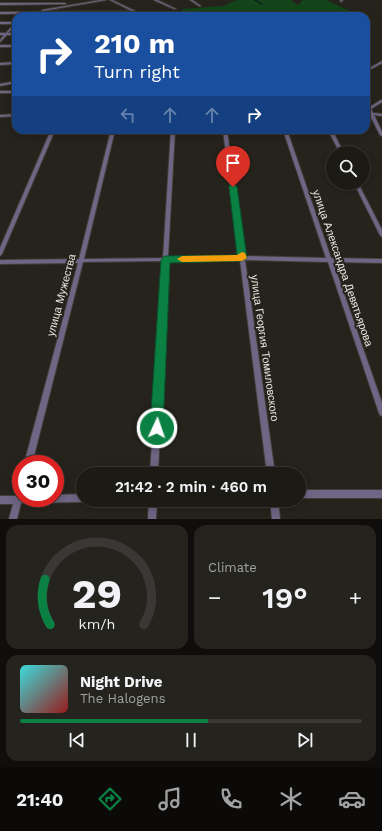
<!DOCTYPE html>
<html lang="en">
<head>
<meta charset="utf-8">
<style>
	body { margin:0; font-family:"Work Sans",sans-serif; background:#25231e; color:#f1f3f6; height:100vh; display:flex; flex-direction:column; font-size:15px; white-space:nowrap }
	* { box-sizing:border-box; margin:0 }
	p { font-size:13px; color:#a0a1a0 }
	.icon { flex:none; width:22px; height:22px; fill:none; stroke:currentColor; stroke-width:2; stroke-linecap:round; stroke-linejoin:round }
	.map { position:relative; height:519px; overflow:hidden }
	.details { display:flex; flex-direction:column; gap:6px; padding:6px; background:#0f0e0c; flex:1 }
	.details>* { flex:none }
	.guide { position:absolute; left:12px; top:12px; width:358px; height:122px; border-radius:12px; box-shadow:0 2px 10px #0003,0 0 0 1px #3a3834; background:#1a4fa0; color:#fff; overflow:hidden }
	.tools { position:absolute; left:326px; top:146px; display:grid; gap:8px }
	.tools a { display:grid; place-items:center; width:44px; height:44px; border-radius:50%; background:#1c1a15; box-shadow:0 2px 10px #0003,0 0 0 1px #3a3834; font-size:20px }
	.speed { position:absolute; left:12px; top:455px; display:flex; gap:8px; font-size:20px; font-weight:700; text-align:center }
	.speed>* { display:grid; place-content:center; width:52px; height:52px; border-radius:50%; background:#1c1a15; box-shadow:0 2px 10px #0003,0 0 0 1px #3a3834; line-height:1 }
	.speed .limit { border:6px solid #d22; background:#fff; color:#111 }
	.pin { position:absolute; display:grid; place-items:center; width:34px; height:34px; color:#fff; margin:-41px -17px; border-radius:50% 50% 50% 0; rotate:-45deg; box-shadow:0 0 4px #0007 }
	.pin .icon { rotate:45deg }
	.me { position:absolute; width:44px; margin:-22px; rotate:3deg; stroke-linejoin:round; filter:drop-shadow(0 0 3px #0008) }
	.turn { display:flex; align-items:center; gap:14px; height:84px; padding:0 16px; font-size:18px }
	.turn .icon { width:52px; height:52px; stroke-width:2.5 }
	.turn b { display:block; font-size:28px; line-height:34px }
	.lanes { display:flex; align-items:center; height:38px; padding:0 16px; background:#0003; justify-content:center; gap:20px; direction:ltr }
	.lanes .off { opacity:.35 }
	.big { font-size:30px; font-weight:600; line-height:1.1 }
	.details .tile { flex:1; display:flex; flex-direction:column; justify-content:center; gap:6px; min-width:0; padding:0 14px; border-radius:12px; background:#25231e }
	.details .dial { align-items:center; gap:0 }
	.dial svg { height:104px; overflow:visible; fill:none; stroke:#3a3834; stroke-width:7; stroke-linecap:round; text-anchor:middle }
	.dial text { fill:#f1f3f6; stroke:none }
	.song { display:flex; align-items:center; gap:12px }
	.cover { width:48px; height:48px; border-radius:6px; background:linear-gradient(135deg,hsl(180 70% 55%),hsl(0 70% 35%)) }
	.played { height:4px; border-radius:2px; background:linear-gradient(90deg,#0b8043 55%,#3a3834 55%) }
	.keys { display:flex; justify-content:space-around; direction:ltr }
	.heat { display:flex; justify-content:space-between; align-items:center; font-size:22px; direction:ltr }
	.details .tiles { flex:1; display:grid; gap:6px; grid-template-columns:1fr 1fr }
	.tile:last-child { grid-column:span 2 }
	.trip { position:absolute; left:76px; top:467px; width:230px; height:40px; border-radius:20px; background:#1c1a15; box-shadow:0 2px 10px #0003,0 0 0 1px #3a3834; font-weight:600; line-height:40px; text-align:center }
	.tabs { display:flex; height:64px; justify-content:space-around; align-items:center; background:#0b0a08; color:#a0a1a0 }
	.tabs .icon { width:28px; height:28px }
	.tabs .active { color:#0b8043 }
	.tabs b { font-size:18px; color:#f1f3f6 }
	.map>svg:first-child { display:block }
</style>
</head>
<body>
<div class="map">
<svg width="382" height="519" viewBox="0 0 382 519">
	<rect width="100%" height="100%" fill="#25231c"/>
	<!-- green -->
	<polygon fill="#14451a" points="237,0 291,0 298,5 303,0 326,0 357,14 356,16 138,16 139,11 181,13 183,9 223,6"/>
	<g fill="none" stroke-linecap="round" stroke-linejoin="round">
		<!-- stream -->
		<polyline stroke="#000b1c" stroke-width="1" points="255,0 262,4"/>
		<defs>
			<g id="street">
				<polygon points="101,0 106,0 43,11 42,10"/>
				<polygon points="110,0 112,0 137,12 0,14 0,12 132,11"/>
				<polygon points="154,0 157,0 176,9 174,9"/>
				<polygon points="190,0 192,0 201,6 199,6"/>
				<polygon points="341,0 343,0 341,2 340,1"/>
				<polygon points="0,3 65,3 66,4 0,5"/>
				<polygon points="0,22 16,22 16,24 8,33 16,33 16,35 7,35 0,42 0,40 4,35 0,35 0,33 6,33 14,24 0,24"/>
				<rect x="0" y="45" width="16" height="2"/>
				<polygon points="382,61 382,63 366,72 366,70"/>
				<polygon points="16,62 16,64 0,65 0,63"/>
				<polygon points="16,81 16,83 0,86 0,84"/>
				<rect x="0" y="91" width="16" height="2"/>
				<polygon points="381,100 382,100 382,102 371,109 373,113 382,114 382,116 374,115 382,132 382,136 380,135 370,115 366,115 366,113 369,113 367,109 368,108"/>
				<polygon points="16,114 16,116 0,117 0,115"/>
				<polygon points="51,130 55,130 2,254 0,256 0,248"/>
				<polygon points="111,130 115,130 84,259 163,258 171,130 175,130 168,257 239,256 223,130 227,130 244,256 326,258 283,130 287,130 331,258 382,259 382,263 333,262 382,403 382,416 380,415 379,413 328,262 245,260 275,474 267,474 240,260 168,261 158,474 150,474 163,261 83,262 32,464 24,464 78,263 0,264 0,260 79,259"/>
				<polygon points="328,130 332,130 344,153 340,153"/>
				<polygon points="354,183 358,183 382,230 382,237 380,235"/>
				<polygon points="21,486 21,498 55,498 55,495 83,494 83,500 86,500 83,502 21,503 17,519 9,519 13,504 0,504 0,496 16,496 18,487"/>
				<rect x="299" y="490" width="83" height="8"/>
				<polygon points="149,500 157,500 156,519 148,519"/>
				<polygon points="270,500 278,500 280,519 272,519"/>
			</g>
		</defs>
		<!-- street casing -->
		<use href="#street" stroke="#403e38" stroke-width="2"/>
		<!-- street -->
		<use href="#street" fill="#6f6584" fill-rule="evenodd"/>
	</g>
	<!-- route -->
	<polygon fill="#0b8043" stroke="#07532c" points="230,185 235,185 237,187 247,258 242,261 170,263 163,428 161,433 157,434 152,433 150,428 161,260 165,256 237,255 229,187"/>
	<!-- slow -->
	<polygon fill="#f59e0b" points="242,252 245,253 247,258 242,261 182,262 177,259 182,256 237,255"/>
	<g text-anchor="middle" stroke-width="4" stroke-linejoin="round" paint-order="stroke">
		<!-- street labels -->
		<g font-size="11" fill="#e8e7e1" stroke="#25231c">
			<text transform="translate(343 268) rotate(71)" y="4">улица Александра Девятьярова</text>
			<text transform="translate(61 295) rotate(-75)" y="4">улица Мужества</text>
			<text transform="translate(265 348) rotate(82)" y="4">улица Георгия Томиловского</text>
		</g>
	</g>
</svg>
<div class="tools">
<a><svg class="icon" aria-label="search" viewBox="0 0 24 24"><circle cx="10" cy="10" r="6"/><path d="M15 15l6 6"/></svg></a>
</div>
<div class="speed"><div class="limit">30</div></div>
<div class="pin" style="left:233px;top:187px;background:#d93025"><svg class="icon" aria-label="arrive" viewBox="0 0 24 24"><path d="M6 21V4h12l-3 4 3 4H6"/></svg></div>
<svg class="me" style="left:157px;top:428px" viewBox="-20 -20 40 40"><circle r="17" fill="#0b8043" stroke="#fff" stroke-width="3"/><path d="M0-11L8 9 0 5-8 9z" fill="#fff"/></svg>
<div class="trip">21:42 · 2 min · 460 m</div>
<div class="guide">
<div class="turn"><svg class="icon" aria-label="right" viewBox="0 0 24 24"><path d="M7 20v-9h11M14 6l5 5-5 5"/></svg><div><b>210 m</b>Turn right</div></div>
<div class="lanes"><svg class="icon off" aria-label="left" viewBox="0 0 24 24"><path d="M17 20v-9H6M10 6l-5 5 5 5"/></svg><svg class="icon off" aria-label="ahead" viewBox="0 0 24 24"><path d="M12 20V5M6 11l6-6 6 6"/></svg><svg class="icon off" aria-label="ahead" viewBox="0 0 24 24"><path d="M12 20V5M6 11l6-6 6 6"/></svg><svg class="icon" aria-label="right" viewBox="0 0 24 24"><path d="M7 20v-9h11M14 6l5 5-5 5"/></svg></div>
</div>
</div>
<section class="details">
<div class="tiles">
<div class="tile dial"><svg viewBox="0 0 100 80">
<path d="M14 69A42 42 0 1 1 86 69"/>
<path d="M14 69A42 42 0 0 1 10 34" stroke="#0b8043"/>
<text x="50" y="56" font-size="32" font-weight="700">29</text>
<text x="50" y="72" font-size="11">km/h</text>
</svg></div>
<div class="tile"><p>Climate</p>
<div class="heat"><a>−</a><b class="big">19°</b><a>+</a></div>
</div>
<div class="tile">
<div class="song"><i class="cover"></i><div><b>Night Drive</b><p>The Halogens</p></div></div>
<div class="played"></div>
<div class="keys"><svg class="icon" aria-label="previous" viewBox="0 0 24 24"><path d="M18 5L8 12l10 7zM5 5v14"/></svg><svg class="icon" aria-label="pause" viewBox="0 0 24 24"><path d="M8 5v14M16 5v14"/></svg><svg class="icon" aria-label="next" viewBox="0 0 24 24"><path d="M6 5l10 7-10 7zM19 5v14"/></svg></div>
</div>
</div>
</section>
<nav class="tabs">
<b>21:40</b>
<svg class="icon active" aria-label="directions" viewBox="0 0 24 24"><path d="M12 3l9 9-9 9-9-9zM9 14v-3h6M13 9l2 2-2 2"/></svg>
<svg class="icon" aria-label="music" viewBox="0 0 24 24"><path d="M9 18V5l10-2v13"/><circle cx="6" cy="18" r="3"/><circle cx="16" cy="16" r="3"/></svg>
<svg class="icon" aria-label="phone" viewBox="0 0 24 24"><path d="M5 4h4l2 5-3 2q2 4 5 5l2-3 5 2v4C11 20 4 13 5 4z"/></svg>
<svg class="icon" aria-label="climate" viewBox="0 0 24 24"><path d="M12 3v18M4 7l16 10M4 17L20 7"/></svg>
<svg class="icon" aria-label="car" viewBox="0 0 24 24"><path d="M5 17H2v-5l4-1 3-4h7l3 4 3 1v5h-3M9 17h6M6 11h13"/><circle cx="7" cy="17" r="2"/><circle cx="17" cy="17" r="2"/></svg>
</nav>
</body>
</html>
